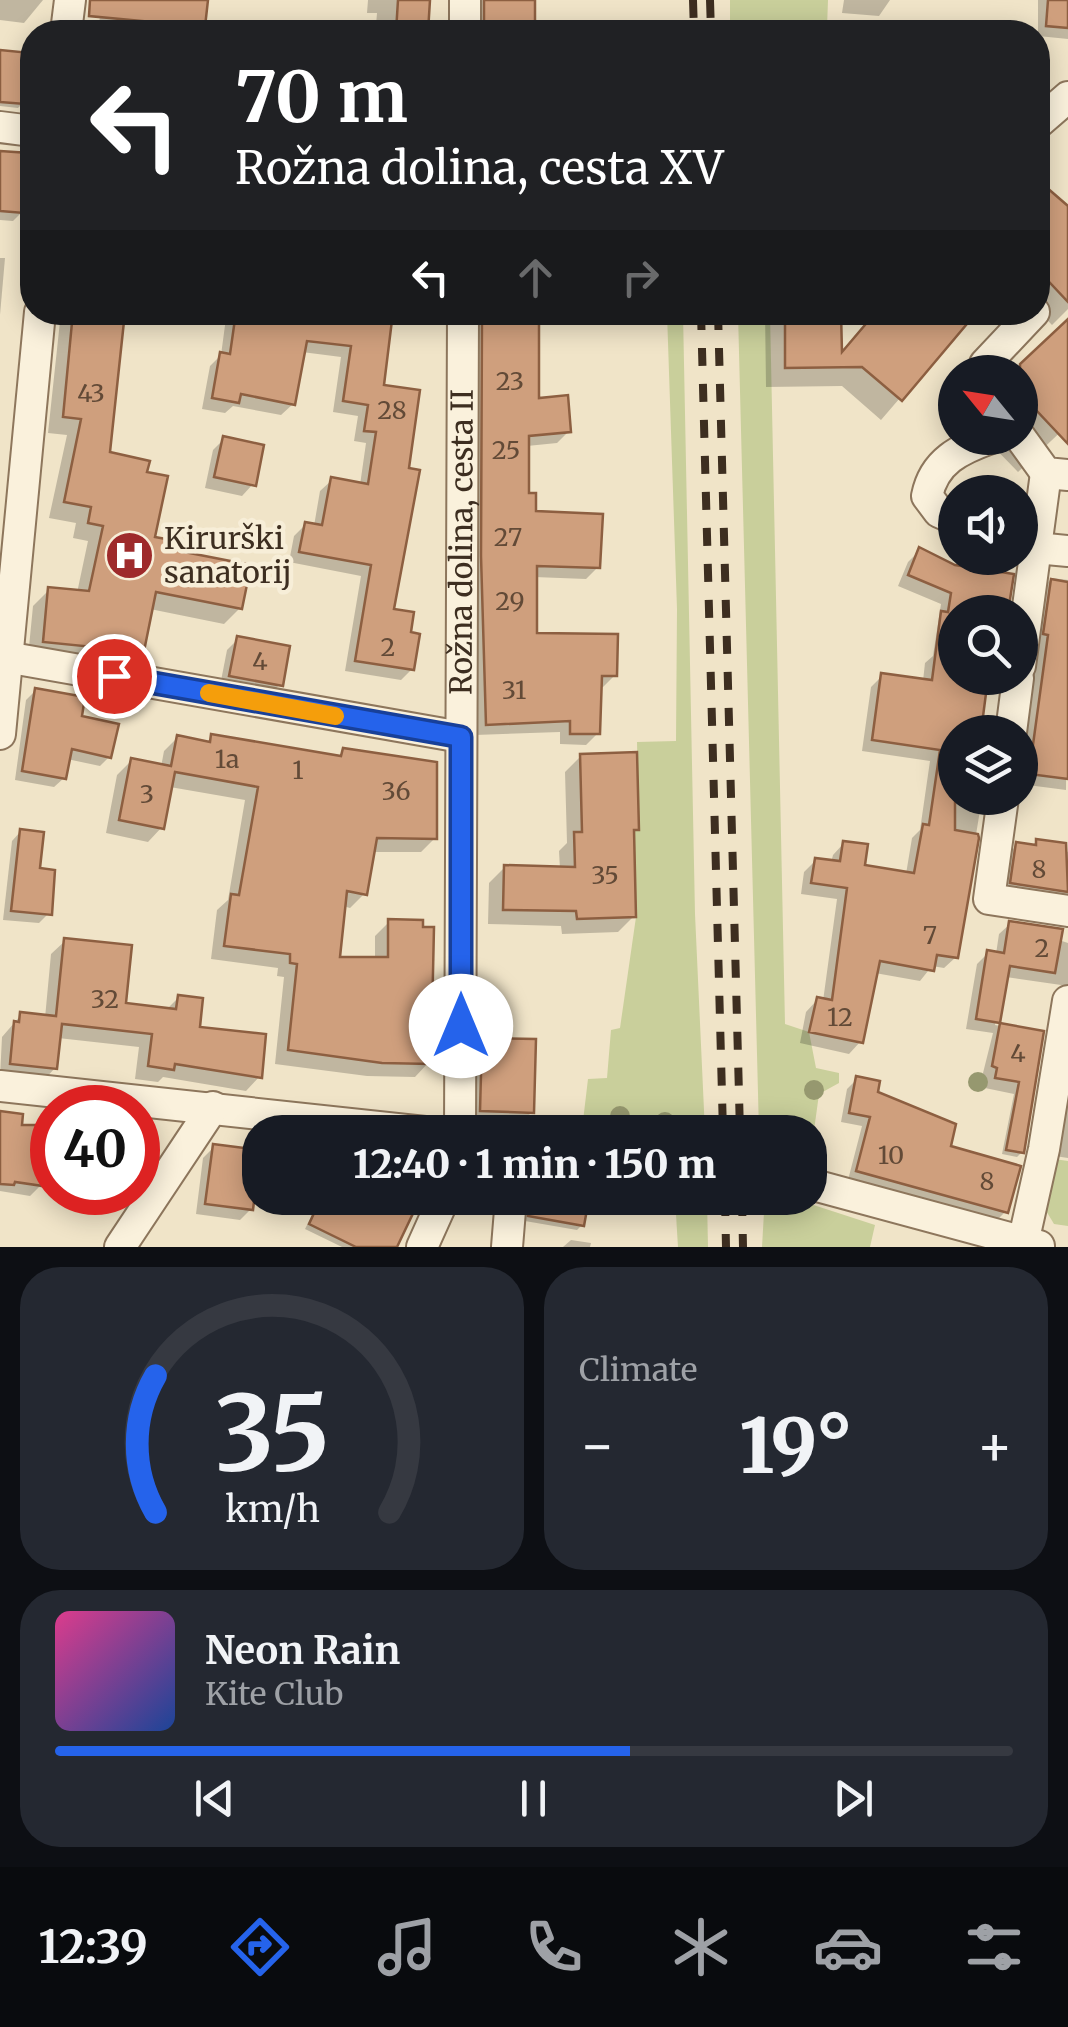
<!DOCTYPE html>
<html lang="en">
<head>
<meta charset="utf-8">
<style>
	body { margin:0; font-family:Merriweather,serif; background:#242831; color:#f1f3f6; height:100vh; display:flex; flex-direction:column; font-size:38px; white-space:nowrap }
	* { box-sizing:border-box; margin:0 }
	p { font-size:32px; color:#9ea1a6 }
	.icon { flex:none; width:55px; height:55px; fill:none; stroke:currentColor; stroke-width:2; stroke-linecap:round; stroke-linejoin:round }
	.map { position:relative; height:1247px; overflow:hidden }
	.drawer { display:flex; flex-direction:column; gap:20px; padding:20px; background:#0d0f14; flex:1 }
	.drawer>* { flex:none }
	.guide { position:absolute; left:20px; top:20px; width:1030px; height:305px; border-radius:40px; box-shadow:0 5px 25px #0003; background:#202124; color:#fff; overflow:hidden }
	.needle { width:65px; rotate:300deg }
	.fabs { position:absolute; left:938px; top:355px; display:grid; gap:20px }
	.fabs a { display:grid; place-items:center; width:100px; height:100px; border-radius:50%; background:#171b24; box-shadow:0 5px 25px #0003; font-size:50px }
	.speed { position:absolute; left:30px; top:1085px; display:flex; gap:20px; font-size:50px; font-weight:700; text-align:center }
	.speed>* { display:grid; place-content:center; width:130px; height:130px; border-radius:50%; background:#171b24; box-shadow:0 5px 25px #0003; line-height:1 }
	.speed .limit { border:15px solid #d22; background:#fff; color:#111 }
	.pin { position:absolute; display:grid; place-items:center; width:85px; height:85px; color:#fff; margin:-42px; border:5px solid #fff; border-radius:50%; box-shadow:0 2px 10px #0007 }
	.me { position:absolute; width:110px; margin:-55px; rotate:0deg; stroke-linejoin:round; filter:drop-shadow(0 0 8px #0008) }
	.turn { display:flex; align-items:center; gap:35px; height:210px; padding:0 50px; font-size:45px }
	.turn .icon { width:130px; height:130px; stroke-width:2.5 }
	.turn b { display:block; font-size:70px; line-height:85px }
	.lanes { display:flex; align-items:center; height:95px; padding:0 50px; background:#0003; justify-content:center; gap:50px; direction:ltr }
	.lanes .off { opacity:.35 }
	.big { font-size:75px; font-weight:800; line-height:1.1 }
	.drawer .card { flex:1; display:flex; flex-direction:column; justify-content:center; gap:15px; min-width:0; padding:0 35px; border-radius:40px; background:#242831 }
	.drawer .dial { align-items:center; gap:0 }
	.dial svg { height:260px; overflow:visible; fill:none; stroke:#363941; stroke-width:7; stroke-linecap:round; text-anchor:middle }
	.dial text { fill:#f1f3f6; stroke:none }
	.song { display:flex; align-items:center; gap:30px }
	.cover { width:120px; height:120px; border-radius:15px; background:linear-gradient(135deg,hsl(330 70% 55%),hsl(220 70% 35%)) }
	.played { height:10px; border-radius:5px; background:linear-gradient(90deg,#2563eb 60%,#363941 60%) }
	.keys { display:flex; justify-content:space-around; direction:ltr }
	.heat { display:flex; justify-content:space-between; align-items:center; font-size:55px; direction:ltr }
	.drawer .tiles { flex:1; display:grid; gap:20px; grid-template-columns:1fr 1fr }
	.card:last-child { grid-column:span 2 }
	.trip { position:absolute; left:242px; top:1115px; width:585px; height:100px; border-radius:40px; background:#171b24; box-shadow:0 5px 25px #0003; font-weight:800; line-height:100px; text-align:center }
	.tab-bar { display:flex; height:160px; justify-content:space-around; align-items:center; background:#090b0e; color:#9ea1a6 }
	.tab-bar .icon { width:70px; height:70px }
	.tab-bar .on { color:#2563eb }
	.tab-bar b { font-size:45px; color:#f1f3f6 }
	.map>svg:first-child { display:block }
</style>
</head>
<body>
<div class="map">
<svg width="1068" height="1247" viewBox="0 0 1068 1247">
	<rect width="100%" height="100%" fill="#f0e4c8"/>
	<!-- green -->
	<g fill="#c9cf9b">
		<polygon points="730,0 828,0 827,28 762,28 761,32 730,32"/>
		<polygon points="667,313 683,313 695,914 705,1132 647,1132 583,1121 588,1079 607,1078 611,1030 620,1028 636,917 634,830 639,830 637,742 676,741 677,609"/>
		<polygon points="738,313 770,313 785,1024 809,1032 816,1068 839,1073 839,1083 819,1094 812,1145 825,1151 820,1161 810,1159 810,1132 759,1132"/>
		<polygon points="1054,1159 1068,1161 1068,1226 1054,1224 1045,1209"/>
		<polygon points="675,1198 707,1198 708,1247 678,1247"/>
		<polygon points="772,1198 792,1198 875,1225 870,1247 762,1247 764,1212 773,1211"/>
	</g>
	<!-- shadow -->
	<g fill="#0003">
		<polygon points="0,0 43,0 24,23 0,20"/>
		<polygon points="102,0 205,0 202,26 196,32 98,32"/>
		<polygon points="368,0 427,0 425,32 385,32 385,25 376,25 377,13 367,13"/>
		<rect x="474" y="0" width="58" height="32"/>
		<polygon points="844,0 890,0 879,16 842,13"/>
		<polygon points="1038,0 1068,0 1068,39 1038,36"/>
		<polygon points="824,30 824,32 773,32 775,31"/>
		<polygon points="0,52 23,103 18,108 0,106"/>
		<polygon points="0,153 22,212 13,221 0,220"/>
		<polygon points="1038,184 1068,207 1068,309 1052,325 1038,310"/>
		<polygon points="0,258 5,258 0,315"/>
		<polygon points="61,312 133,312 121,325 107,454 144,474 152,539 162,550 240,608 224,624 150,609 139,660 123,676 28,657 33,606 49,590 77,593 88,541 73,538 76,523 49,518 67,435 48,433"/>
		<polygon points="190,312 391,312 381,387 391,611 408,634 412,669 401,680 345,671 361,576 289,562 294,536 306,524 314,526 320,491 332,480 360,485 366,443 354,441 358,416 333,412 341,357 302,352 293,404 281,415 233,406 225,413 202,409 210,366 221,355 226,318"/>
		<polygon points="472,312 536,312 537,401 569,431 557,443 527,446 527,496 534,514 598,567 586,579 534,577 534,635 615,675 603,687 599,687 598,733 586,745 560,744 560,732 475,735"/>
		<polygon points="765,312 839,312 840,355 875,312 974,312 881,420 842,386 766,387"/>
		<polygon points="1061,330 1068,338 1068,425 1018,472 985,438 1020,438 1020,372 1015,372"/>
		<polygon points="224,439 253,484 242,496 205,488 213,450"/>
		<polygon points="920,550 964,569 1011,576 1006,612 955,612 955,678 986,678 979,731 990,732 955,732 955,798 982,798 956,957 944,968 932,966 920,981 875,973 860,1042 849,1054 800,1043 806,1012 817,1000 823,1001 837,899 801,894 804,872 816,860 831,863 833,855 844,843 862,867 906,874 912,838 920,830 930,761 862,751 871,687 882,676 923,681 925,663 933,656 941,604 898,586 908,562"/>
		<polygon points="1052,578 1068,580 1066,790 1020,784 1020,748 1024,744 1038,646 1041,589"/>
		<polygon points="238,639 280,684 269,696 220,686 227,650"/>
		<polygon points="36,690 109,757 100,766 67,759 64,778 54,787 15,780 26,700"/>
		<polygon points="178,737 206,743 212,737 337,758 344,750 435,838 421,852 372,852 364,894 350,908 343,906 337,960 375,959 375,936 389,922 429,1062 415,1077 367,1076 275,1064 284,977 277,976 278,968 211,959 217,910 228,900 245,800 170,787 162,827 148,842 106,833 117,775 131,761 161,767 164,751"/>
		<polygon points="581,756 637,829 631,835 634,916 618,932 562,934 561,926 488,924 489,883 505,867 560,869 559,851 567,843 565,772"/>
		<polygon points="21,831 49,913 39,923 3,920 12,841"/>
		<polygon points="1037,841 1068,852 1068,908 1001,893 1006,856 1017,845 1031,847"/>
		<polygon points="1010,924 1068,943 1068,986 1006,977 995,1025 1041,1033 1022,1152 1017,1157 1002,1154 1014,1094 985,1088 987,1078 982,1077 993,1033 966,1029 977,964 988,953 996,954 999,934"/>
		<polygon points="65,941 123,1006 165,1011 179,997 197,1029 259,1077 246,1091 163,1077 158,1082 135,1079 139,1047 58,1038 55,1068 42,1082 0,1077 2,1037 21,1015 45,1018 51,954"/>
		<polygon points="483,1041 532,1112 521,1123 470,1122 472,1052"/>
		<polygon points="857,1079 948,1148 1006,1211 996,1221 848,1180 862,1126 841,1122 847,1089"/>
		<polygon points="1068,1101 1068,1158 1048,1155 1054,1115"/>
		<polygon points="0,1113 19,1127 52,1128 52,1189 39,1187 30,1196 0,1191"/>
		<polygon points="214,1147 251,1209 240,1220 196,1214 203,1158"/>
		<polygon points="80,1192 112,1192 108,1196"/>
		<polygon points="321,1198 347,1198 356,1202 357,1213 364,1198 396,1198 414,1206 375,1247 342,1247 305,1229"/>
		<polygon points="527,1198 587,1198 582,1225 577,1230 525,1221"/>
		<polygon points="571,1240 591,1243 590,1247 563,1247"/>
	</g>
	<!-- building -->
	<g fill="#cf9f7d" stroke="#8d5f41" stroke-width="2.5">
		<polygon points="90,0 208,0 205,27 89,16"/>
		<polygon points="398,0 430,0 428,32 396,32"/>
		<rect x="484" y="0" width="51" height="32"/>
		<polygon points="1048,0 1068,0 1068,28 1046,26"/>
		<polygon points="0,50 31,53 25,104 0,102"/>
		<polygon points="0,151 29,153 24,213 0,211"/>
		<polygon points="1038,180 1068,206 1068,302 1038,270"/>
		<polygon points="73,312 125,312 110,452 150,461 147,472 168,476 155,537 166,539 164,548 251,565 242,609 156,592 142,661 103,653 104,648 43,642 48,587 89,591 103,526 88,523 91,507 64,502 81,419 63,417"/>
		<polygon points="236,312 393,312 384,385 420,390 409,468 420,470 394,609 414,612 411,632 420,634 414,670 355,661 371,565 299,552 305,522 322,525 331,477 368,484 376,432 364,431 368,405 343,401 351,346 307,341 295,405 241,394 239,403 212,398 220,352 230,354"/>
		<polygon points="482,312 539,312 539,398 568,395 571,432 529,436 529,493 536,493 536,511 603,514 600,568 537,566 537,633 618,634 617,676 602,676 600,734 570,734 570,721 486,725 481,556"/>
		<polygon points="785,312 841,312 842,352 876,312 977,312 902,401 862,367 785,368"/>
		<polygon points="1068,319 1068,444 1020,393 1020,364"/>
		<polygon points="223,436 264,445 256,486 214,477"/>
		<polygon points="919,547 955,565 1014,574 1008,612 955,612 955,678 988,678 981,732 955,732 955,830 978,834 979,838 958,958 937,955 934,971 880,961 863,1043 809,1032 817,997 832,1000 847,888 811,883 815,858 840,861 843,841 868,844 865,865 914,873 923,824 929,825 940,750 872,740 881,673 932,680 941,611 948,612 951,593 908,575"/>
		<polygon points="1051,579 1068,582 1068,779 1029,774 1048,635 1043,634"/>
		<polygon points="237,636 290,646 283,686 229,676"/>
		<polygon points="35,688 85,697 82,716 119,724 111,758 72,749 66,779 22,771"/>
		<polygon points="211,734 341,756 343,748 437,762 437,839 377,838 367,895 347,891 340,957 388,957 388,919 423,920 423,927 434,927 431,1064 382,1063 288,1050 297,964 290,963 290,954 224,946 231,894 239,895 258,787 175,772 164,829 119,820 131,758 171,766 177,735 210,742"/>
		<polygon points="637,752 639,830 634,830 636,917 577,919 576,911 503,910 504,865 575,867 574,832 582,832 580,754"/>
		<polygon points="20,829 44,832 40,868 55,870 52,915 11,911"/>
		<polygon points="1036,839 1066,843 1068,892 1010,883 1016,842 1036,845"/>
		<polygon points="1009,921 1063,929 1055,973 1010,966 1000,1023 976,1019 987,950 1004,953"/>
		<polygon points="64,938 132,945 126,1003 176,1009 178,995 203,998 200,1027 266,1034 262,1078 175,1064 174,1070 148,1066 152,1034 62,1024 57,1069 10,1064 14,1021 19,1022 20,1012 56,1016"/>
		<polygon points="1000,1023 1044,1031 1024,1153 1006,1150 1019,1082 995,1078 997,1068 992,1066"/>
		<polygon points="482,1038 536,1039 534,1113 480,1111"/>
		<polygon points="856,1076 880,1081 878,1092 956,1124 951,1146 1021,1166 1008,1213 856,1171 870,1117 849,1113"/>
		<polygon points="0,1111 23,1114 22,1125 52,1125 43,1186 15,1182 14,1185 0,1184"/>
		<polygon points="213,1144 260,1150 253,1210 205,1204"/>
		<polygon points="321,1198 402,1198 417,1205 397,1247 356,1247 309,1224"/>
		<polygon points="529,1198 589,1198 584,1226 528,1216"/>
	</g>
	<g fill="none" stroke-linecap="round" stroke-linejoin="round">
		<defs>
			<g id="minor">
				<polyline points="66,32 70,0"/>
				<polyline points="465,32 465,0"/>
				<polyline points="1038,123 1068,97"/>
				<polyline points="0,127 32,131"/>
				<polyline points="984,372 985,364 1034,312"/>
				<polyline points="1020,437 1046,473 1068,475"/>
				<path d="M955 519 939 512 927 496C934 461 960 449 991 438"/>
				<polyline points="1036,548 1068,551"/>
				<polyline points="0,656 461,737"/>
				<polyline points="1020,666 1046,473"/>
				<polyline points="1011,732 1018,678"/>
				<polyline points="0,734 40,312"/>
				<polyline points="1003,798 989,899 1068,911"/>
				<polyline points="0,1086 425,1132"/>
				<path id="s1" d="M460 1132 463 312"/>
				<polyline points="810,1184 1039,1246"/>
				<polyline points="1023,1243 1044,1149 1068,1001"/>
				<polyline points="120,1247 213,1107"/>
				<polyline points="422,1247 444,1198"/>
				<polyline points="507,1247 511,1198"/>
			</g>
		</defs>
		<!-- minor casing -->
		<use href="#minor" stroke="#8d765c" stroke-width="34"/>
		<!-- minor -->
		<use href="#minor" stroke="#faf1dc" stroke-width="30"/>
		<!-- rail -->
		<g stroke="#3d2e20" stroke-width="8" stroke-dasharray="18 18" stroke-linecap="butt">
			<polyline points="693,0 694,32"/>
			<polyline points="710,0 711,32"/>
			<polyline points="701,312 723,1132"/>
			<polyline points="718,312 740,1132"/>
			<polyline points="725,1198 726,1247"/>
			<polyline points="742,1198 743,1247"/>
		</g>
	</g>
	<!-- trees -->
	<g fill="#96986f">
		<circle cx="978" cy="1082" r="10"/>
		<circle cx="814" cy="1090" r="10"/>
		<circle cx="620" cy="1116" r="10"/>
		<circle cx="665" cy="1122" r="10"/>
	</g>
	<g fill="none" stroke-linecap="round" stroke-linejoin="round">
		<defs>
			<polyline id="route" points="114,676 461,737 461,1026"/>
		</defs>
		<!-- route casing -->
		<use href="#route" stroke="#184099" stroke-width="25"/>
		<!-- route -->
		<use href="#route" stroke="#2563eb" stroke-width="18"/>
		<!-- slow -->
		<polyline stroke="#f59e0b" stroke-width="18" points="209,693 335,716"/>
	</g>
	<!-- icons -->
	<defs>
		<symbol id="hospital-disc" viewBox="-11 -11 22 22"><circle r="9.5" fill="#9e2a2b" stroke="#f7eed8"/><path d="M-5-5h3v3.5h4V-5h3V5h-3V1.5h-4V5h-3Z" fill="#fff"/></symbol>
	</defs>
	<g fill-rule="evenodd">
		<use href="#hospital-disc" x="102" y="528" width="55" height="55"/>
	</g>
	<g text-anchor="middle" stroke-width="9" stroke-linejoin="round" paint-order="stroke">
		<!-- number labels -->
		<g font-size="25" fill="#624a37">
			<text x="510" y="390">23</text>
			<text x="91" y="402">43</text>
			<text x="392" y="419">28</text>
			<text x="506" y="459">25</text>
			<text x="508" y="546">27</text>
			<text x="510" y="610">29</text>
			<text x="388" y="656">2</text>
			<text x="260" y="670">4</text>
			<text x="514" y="699">31</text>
			<text x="227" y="768">1a</text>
			<text x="298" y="779">1</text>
			<text x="396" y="800">36</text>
			<text x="147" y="803">3</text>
			<text x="1039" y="878">8</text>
			<text x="605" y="884">35</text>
			<text x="930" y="944">7</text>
			<text x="1042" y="957">2</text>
			<text x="105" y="1008">32</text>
			<text x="840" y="1026">12</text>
			<text x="1018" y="1062">4</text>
			<text x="891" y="1164">10</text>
			<text x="987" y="1190">8</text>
		</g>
		<!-- poi labels -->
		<g font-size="30" fill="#3d2e20" stroke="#f7eed8" text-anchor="start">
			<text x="164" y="549">Kirurški<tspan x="164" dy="34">sanatorij</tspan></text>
		</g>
		<!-- street labels -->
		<g font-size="30" fill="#3d2e20" stroke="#f7eed8">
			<text dy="10" stroke="none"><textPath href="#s1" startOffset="590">Rožna dolina, cesta II</textPath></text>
		</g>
	</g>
</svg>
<div class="fabs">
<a><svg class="needle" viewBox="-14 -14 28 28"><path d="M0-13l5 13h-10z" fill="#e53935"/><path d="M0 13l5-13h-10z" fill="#9ea1a6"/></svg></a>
<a><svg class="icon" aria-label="sound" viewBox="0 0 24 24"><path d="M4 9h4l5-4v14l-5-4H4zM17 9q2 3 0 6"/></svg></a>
<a><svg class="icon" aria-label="search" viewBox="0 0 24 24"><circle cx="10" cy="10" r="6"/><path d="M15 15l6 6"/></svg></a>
<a><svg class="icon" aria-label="layers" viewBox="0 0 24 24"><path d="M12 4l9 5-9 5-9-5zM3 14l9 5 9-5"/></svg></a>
</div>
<div class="speed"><div class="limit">40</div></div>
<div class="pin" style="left:114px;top:676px;background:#d93025"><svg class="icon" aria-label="arrive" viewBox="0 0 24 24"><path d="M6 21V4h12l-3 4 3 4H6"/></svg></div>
<svg class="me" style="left:461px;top:1026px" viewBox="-20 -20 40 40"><circle r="19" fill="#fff"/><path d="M0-13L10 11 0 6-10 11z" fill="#2563eb"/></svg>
<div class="trip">12:40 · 1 min · 150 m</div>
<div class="guide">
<div class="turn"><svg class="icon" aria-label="left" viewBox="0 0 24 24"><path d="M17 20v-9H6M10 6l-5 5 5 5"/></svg><div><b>70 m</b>Rožna dolina, cesta XV</div></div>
<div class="lanes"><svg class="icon" aria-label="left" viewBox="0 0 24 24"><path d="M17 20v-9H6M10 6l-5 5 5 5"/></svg><svg class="icon off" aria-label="ahead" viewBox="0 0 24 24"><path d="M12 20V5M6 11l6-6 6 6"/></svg><svg class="icon off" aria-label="right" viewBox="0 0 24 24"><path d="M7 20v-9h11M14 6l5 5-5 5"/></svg></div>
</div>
</div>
<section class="drawer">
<div class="tiles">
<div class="card dial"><svg viewBox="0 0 100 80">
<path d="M14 69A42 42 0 1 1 86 69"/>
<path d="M14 69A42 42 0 0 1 14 27" stroke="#2563eb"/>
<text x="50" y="56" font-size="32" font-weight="700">35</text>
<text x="50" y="72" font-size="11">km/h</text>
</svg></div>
<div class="card"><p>Climate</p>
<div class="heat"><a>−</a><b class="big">19°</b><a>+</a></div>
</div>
<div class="card">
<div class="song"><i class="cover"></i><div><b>Neon Rain</b><p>Kite Club</p></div></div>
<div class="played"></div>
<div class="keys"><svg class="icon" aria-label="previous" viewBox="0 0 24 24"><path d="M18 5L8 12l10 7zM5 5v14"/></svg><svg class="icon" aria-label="pause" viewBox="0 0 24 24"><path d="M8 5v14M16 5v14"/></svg><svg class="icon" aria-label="next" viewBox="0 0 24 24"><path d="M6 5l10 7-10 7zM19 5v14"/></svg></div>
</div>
</div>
</section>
<nav class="tab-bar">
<b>12:39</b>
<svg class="icon on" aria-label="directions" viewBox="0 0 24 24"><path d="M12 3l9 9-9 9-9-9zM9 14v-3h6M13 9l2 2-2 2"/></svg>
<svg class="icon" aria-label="music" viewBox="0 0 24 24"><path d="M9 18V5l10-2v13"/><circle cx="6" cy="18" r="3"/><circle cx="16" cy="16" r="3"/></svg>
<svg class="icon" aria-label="phone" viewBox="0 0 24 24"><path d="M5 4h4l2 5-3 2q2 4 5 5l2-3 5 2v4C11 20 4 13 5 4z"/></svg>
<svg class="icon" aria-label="climate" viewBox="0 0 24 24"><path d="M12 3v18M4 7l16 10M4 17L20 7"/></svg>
<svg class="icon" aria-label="car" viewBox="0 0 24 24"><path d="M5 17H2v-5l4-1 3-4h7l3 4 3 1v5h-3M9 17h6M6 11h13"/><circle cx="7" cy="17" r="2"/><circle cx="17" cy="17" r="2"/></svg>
<svg class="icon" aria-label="filters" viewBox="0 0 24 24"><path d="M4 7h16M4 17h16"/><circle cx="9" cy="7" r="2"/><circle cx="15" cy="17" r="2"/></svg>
</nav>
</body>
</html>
